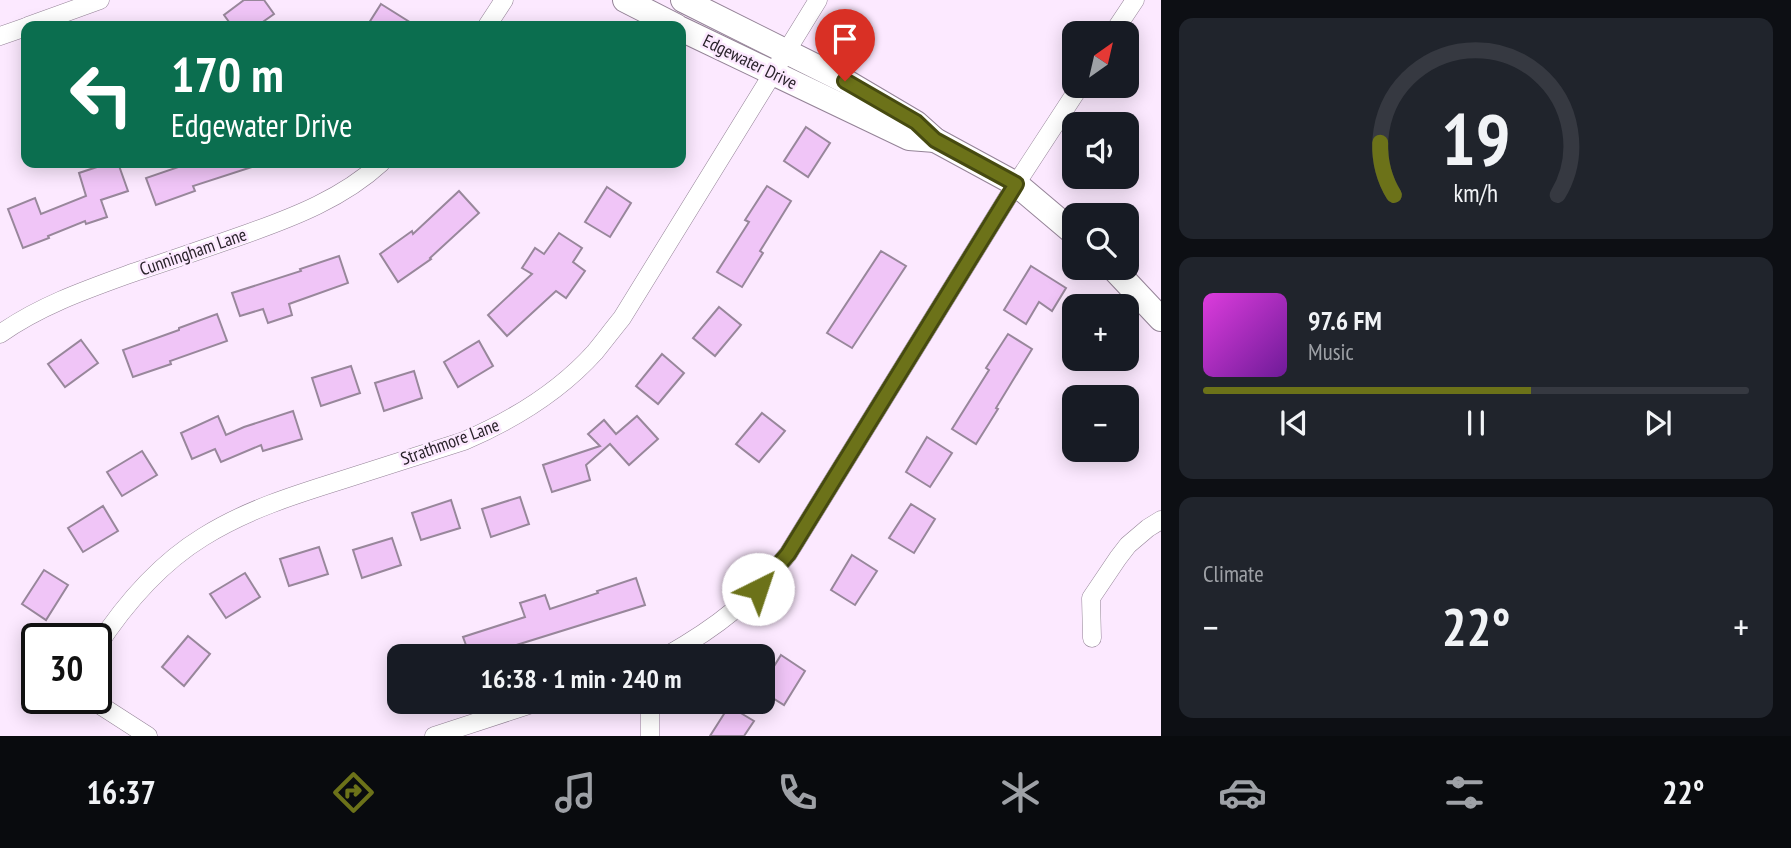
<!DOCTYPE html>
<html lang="en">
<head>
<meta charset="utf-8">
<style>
	body { margin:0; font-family:"PT Sans Narrow",sans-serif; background:#20242c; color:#f1f3f6; height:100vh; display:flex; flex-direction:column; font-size:26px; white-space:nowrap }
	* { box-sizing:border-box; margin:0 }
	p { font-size:23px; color:#9ea1a6 }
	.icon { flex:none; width:38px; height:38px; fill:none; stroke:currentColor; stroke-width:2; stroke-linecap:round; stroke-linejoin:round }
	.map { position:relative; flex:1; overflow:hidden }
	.panel { display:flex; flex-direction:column; gap:18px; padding:18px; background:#0d0f14; width:630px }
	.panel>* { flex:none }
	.hud { position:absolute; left:21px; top:21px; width:665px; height:147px; border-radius:14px; box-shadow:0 4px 18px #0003; background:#0b6e4f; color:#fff; overflow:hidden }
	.needle { width:46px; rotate:34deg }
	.tools { position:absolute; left:1062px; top:21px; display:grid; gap:14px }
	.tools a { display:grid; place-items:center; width:77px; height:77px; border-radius:14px; background:#171b24; box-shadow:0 4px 18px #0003; font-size:35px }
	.speed { position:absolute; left:21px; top:623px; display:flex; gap:14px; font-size:35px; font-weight:700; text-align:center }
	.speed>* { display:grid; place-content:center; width:91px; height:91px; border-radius:50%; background:#171b24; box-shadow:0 4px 18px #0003; line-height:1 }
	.speed .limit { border:4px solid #111; border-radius:10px; background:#fff; color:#111 }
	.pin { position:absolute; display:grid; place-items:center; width:60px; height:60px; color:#fff; margin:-72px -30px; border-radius:50% 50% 50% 0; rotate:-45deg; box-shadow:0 0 7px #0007 }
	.pin .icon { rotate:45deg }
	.me { position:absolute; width:77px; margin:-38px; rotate:41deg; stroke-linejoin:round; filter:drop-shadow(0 0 5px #0008) }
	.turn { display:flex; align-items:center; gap:24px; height:147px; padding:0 35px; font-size:32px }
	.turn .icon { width:91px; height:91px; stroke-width:2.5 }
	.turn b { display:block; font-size:49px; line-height:60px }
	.big { font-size:52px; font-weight:800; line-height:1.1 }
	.panel .card { flex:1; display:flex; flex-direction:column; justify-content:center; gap:10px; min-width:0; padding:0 24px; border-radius:14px; background:#20242c }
	.panel .dial { align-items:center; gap:0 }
	.dial svg { height:182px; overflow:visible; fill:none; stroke:#363941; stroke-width:7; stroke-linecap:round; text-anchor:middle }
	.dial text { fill:#f1f3f6; stroke:none }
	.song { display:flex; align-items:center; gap:21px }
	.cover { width:84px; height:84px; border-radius:10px; background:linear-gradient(135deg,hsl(300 70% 55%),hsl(280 70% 35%)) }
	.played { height:7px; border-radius:4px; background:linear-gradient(90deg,#6c7219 60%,#363941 60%) }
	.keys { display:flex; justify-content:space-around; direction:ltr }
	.heat { display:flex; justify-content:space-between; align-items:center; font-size:38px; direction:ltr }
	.trip { position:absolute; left:387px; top:644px; width:388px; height:70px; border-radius:14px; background:#171b24; box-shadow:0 4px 18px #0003; font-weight:800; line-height:70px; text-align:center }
	.dock { display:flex; height:112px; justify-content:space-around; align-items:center; background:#090b0e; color:#9ea1a6 }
	.dock .icon { width:49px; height:49px }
	.dock .on { color:#6c7219 }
	.dock b { font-size:32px; color:#f1f3f6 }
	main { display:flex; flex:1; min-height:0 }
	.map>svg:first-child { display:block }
</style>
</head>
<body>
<main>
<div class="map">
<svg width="1161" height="736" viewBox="0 0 1161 736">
	<rect width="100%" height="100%" fill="#fce9ff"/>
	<!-- building -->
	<g fill="#f0c5f7" stroke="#98879b" stroke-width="2">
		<polygon points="244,0 264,0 274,14 257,26 232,26 224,15"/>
		<polygon points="381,4 416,26 367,26"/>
		<polygon points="806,127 830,143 808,177 784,161"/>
		<polygon points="109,163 118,163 128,191 101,200 107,217 86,224 85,221 48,236 49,238 23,248 8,209 35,198 41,214 86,196 79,173"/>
		<polygon points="190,163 255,163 255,166 193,186 195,191 156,205 146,178"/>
		<polygon points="767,186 791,201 760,251 763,253 742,287 717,272 749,222 745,220"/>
		<polygon points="607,187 631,203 610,237 585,222"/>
		<polygon points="459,191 479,213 430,258 431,259 398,282 380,254 412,231 413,234"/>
		<polygon points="559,233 582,248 573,262 585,271 566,298 556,291 507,336 488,315 532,274 522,268 535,248 544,254"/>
		<polygon points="881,251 906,266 852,348 827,333"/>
		<polygon points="339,256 348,283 289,304 292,315 268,323 263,309 240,316 232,293 301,271 300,269"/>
		<polygon points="1031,266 1066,288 1052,311 1039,302 1026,324 1004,310"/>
		<polygon points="719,307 741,325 715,356 693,338"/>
		<polygon points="217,314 227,341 170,361 171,364 133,377 123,350 179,330 179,328"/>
		<polygon points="1008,334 1032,349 996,408 998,409 976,444 952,429 989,370 986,368"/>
		<polygon points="81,340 98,363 65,387 48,364"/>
		<polygon points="479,341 493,366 458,387 444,362"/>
		<polygon points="662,354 684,373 658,404 636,386"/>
		<polygon points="351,366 360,393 321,406 312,378"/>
		<polygon points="414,371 422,398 384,411 375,383"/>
		<polygon points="293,411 302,439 263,451 261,445 221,462 215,449 192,459 181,433 218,416 226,435 244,427"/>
		<polygon points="762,413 785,431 759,462 736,444"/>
		<polygon points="637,416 658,439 629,465 610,444 586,465 590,480 552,492 543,465 600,446 588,434 604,420 616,434"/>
		<polygon points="927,437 952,453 930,487 906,472"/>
		<polygon points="142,451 157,475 122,496 107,472"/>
		<polygon points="520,497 529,524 491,537 482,509"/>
		<polygon points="451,500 460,528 421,540 412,513"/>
		<polygon points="911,504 935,519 914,553 889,538"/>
		<polygon points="103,506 118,531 83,552 68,528"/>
		<polygon points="392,538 401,565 362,578 353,550"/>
		<polygon points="319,547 328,574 289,586 280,559"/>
		<polygon points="852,555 877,571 855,605 831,590"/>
		<polygon points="44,570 68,585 46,620 22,604"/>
		<polygon points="245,573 260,597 226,618 210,594"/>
		<polygon points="636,578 645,605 510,647 511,652 498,656 470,656 463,637 525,617 520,603 545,595 550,609 598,593 597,591"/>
		<polygon points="188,636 210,654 184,686 162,667"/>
		<polygon points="781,655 805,671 784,705 763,692 763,684"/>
		<polygon points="729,706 754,721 744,736 710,736"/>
	</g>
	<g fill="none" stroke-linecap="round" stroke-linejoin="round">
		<defs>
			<g id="street">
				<polyline points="28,26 100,0"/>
				<polyline points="487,26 504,0"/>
				<polyline points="1113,33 1135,0"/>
				<polyline points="0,36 26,27"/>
				<path d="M0 334C41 305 88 289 135 272 172 260 209 247 246 234 294 217 343 198 381 163"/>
				<polyline points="1092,638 1091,598 1118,558 1128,545 1148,528 1161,520"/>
				<path d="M96 648C124 605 159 564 203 537 246 510 294 495 342 480 382 467 423 454 464 441 513 420 559 392 595 352 604 341 613 329 622 318L818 0"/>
				<path d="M666 656C719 626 750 601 788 554L1016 184 1080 86"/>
				<polyline points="89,698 148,736"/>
				<polyline points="434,736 538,702"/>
				<polyline points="650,736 650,702"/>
			</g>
			<g id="secondary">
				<polyline points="625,0 676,26"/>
				<polyline points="683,0 845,81 916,123 935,140 1016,184 1074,233"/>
				<polyline points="681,29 909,138 935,140"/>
				<polyline points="1113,268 1161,319"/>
			</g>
		</defs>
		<!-- street casing -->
		<use href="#street" stroke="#948397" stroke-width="19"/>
		<!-- secondary casing -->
		<use href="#secondary" stroke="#948397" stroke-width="26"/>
		<!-- street -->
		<use href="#street" stroke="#fff" stroke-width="18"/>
		<!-- secondary -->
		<use href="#secondary" stroke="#fff" stroke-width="24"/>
	</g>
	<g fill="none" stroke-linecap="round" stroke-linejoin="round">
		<defs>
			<polyline id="route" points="758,589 788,554 1016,184 935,140 916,122 845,81"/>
		</defs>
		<!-- route casing -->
		<use href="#route" stroke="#464a10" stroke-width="18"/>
		<!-- route -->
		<use href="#route" stroke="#6c7219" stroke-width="12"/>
	</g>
	<g text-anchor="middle" stroke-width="5" stroke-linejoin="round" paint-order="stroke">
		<!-- street labels -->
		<g font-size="18" fill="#29222a" stroke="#fce9ff">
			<text transform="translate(750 62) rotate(26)" y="6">Edgewater Drive</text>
			<text transform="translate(193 252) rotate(-19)" y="6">Cunningham Lane</text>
			<text transform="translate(450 442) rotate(-20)" y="6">Strathmore Lane</text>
		</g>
	</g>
</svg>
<div class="tools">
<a><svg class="needle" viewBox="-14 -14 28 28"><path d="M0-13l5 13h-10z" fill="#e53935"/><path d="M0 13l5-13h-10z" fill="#9ea1a6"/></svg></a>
<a><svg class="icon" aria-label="sound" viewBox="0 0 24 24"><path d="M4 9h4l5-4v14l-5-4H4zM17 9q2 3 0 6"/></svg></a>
<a><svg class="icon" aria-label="search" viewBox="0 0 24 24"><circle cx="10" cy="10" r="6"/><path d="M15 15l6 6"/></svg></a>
<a>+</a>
<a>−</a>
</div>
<div class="speed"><div class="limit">30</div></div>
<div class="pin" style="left:845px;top:81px;background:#d93025"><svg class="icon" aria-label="arrive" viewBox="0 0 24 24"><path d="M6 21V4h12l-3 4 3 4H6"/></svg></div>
<svg class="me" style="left:758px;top:589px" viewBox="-20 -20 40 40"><circle r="19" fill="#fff"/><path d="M0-13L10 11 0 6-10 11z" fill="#6c7219"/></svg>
<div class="trip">16:38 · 1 min · 240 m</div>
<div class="hud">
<div class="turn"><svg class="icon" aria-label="left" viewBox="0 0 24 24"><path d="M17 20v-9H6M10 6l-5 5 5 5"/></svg><div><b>170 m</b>Edgewater Drive</div></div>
</div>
</div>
<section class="panel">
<div class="card dial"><svg viewBox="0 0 100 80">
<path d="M14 69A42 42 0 1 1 86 69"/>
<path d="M14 69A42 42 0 0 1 8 46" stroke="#6c7219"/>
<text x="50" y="56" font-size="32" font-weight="700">19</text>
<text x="50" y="72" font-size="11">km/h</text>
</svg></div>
<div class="card">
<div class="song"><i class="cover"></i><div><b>97.6 FM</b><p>Music</p></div></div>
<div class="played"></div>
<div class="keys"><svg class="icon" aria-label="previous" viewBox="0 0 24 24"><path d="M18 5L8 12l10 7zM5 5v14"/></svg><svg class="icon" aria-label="pause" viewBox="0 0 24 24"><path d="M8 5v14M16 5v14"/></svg><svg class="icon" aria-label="next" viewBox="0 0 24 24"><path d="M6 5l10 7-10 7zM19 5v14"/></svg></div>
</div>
<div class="card"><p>Climate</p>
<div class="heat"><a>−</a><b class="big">22°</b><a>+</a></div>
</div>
</section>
</main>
<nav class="dock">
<b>16:37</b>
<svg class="icon on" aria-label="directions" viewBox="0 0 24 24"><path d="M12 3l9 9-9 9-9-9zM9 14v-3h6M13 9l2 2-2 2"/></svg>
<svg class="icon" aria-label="music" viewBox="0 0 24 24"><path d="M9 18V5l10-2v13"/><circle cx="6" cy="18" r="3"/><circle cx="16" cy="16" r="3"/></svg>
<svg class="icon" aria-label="phone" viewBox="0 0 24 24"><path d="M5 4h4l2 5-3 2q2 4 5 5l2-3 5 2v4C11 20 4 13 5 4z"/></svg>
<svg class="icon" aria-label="climate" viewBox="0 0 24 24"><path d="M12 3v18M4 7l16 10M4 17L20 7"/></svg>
<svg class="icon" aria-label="car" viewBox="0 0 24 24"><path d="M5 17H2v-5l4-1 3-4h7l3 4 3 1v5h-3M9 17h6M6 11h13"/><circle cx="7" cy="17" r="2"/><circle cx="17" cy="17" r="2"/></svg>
<svg class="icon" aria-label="filters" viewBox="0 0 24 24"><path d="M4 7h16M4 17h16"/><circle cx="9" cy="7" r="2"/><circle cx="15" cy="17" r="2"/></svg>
<b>22°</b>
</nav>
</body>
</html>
